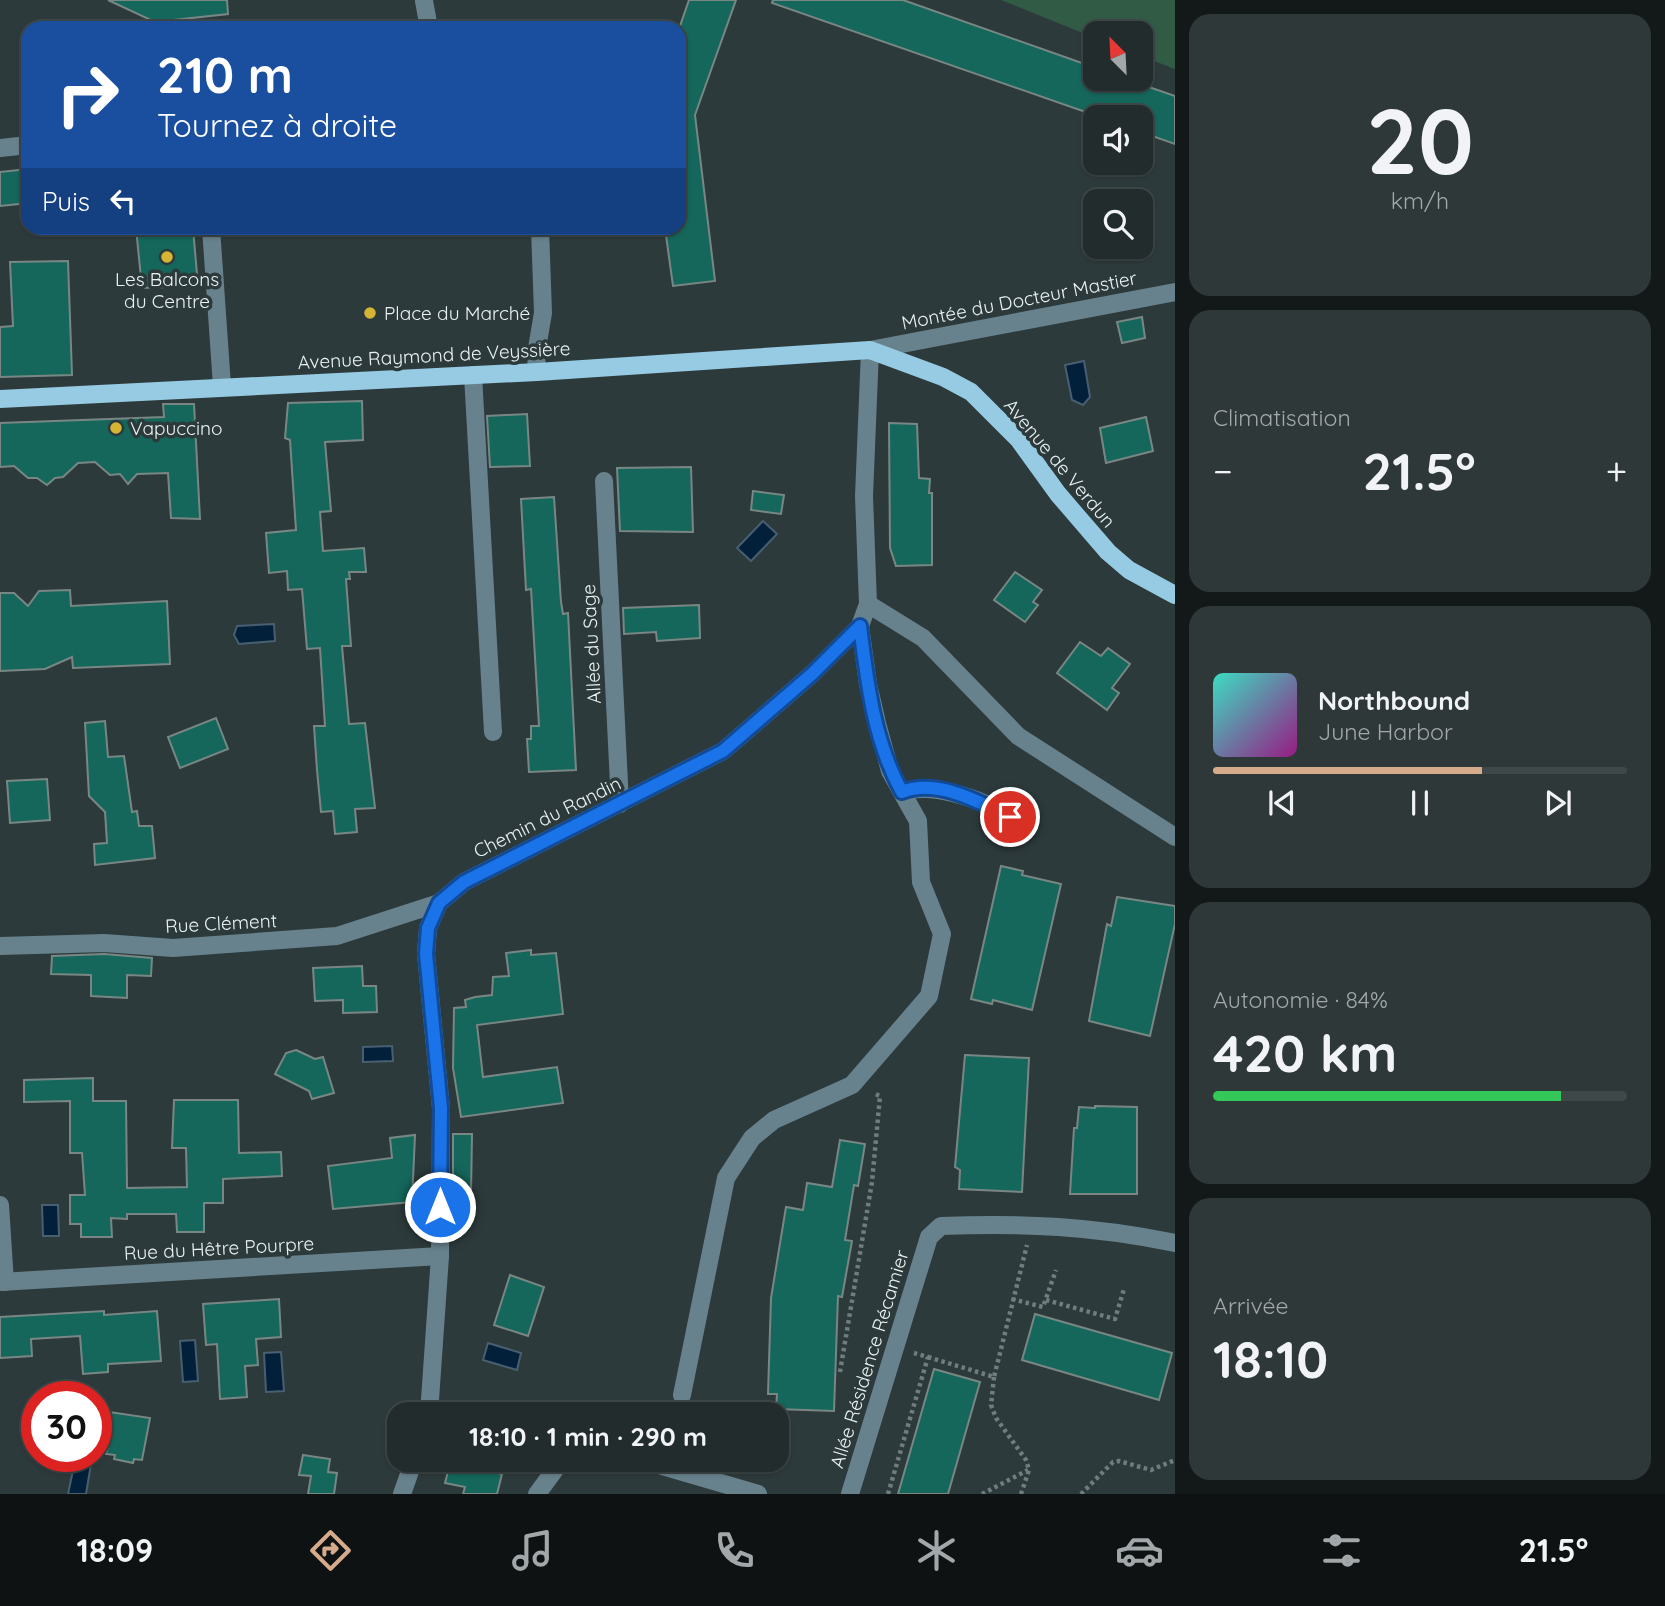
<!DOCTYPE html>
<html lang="fr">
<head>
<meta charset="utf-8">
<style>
	body { margin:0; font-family:Quicksand,sans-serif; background:#2e3839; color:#f1f3f6; height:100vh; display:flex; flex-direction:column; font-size:26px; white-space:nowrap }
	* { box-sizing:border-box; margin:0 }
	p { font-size:23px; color:#a2a7aa }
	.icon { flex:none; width:38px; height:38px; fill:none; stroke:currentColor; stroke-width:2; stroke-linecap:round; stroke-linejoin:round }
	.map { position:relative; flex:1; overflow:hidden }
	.details { display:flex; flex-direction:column; gap:14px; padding:14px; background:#131819; width:490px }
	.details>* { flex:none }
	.guide { position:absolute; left:21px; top:21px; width:665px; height:214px; border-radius:21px; box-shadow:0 2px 5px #0004,0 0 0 2px #3f4849; background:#1a4fa0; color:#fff; overflow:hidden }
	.needle { width:46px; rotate:336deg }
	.buttons { position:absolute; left:1083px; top:21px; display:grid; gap:14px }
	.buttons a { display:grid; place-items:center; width:70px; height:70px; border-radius:14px; background:#222c2d; box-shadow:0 2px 5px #0004,0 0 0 2px #3f4849; font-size:35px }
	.speed { position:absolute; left:21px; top:1381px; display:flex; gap:14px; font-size:35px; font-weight:700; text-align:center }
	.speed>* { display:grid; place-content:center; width:91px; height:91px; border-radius:50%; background:#222c2d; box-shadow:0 2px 5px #0004,0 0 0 2px #3f4849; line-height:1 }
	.speed .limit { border:10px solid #d22; background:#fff; color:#111 }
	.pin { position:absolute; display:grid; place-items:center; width:60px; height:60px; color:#fff; margin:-30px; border:4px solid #fff; border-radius:50%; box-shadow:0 2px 7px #0007 }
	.me { position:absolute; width:77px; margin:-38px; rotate:0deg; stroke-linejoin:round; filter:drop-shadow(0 0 5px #0008) }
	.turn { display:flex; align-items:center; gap:24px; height:147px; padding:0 21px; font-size:32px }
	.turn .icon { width:91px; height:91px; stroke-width:2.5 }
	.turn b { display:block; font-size:49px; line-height:60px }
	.then { display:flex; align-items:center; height:66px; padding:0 21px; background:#0003; gap:14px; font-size:26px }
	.big { font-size:52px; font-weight:700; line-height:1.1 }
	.details .widget { flex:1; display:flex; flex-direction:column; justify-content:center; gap:10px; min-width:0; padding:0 24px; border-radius:21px; background:#2e3839 }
	.details .dial { align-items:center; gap:0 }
	.dial b { font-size:91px; line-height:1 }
	.song { display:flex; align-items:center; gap:21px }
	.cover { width:84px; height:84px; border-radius:10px; background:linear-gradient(135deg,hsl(170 70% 55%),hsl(310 70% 35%)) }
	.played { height:7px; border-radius:4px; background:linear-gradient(90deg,#d6ab8b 65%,#3f4849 65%) }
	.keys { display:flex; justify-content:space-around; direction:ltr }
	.heat { display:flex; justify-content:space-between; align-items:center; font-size:38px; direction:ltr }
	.charge { height:10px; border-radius:5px; background:linear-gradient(90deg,#34c759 84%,#3f4849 0) }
	.trip { position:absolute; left:387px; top:1402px; width:402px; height:70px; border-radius:21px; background:#222c2d; box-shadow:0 2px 5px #0004,0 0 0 2px #3f4849; font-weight:700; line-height:70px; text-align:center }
	.menu { display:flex; height:112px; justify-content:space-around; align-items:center; background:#0e1212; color:#a2a7aa }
	.menu .icon { width:49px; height:49px }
	.menu .on { color:#d6ab8b }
	.menu b { font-size:32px; color:#f1f3f6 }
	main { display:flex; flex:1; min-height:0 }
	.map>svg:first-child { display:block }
</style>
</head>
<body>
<main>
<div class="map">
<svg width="1175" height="1494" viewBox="0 0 1175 1494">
	<rect width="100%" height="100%" fill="#2d3a3c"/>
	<!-- green -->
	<polygon fill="#325b46" points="1001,0 1175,0 1175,69 1141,56 1141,33 1096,33 1095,38"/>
	<!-- water -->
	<g fill="#03203a" stroke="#485f72" stroke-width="2">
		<polygon points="1084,361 1090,397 1083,405 1072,400 1065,365"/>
		<polygon points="763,521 777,534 751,561 737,548"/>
		<polygon points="274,624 275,641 239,644 234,635 237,626"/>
		<polygon points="392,1046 393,1061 363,1062 363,1047"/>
		<polygon points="42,1205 58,1205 59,1236 43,1236"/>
		<polygon points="195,1340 198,1381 183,1382 180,1341"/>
		<polygon points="488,1343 521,1353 517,1370 483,1360"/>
		<polygon points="281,1352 284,1391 266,1392 264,1353"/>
		<polygon points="75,1461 91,1464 86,1494 68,1494"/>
	</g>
	<!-- building -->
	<g fill="#15665b" stroke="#798784" stroke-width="2">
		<polygon points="108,0 227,0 228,14 155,22"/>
		<polygon points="689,0 736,0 695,115 715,281 673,286 665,228 679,228 679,29"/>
		<polygon points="773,0 903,0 1096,68 1096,79 1126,79 1175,96 1175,144 1141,132 1141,117 1100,117 772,3"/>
		<polygon points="28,169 28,203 0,206 0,172"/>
		<polygon points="136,228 193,228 198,286 142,288"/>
		<polygon points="68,261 72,375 0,377 0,327 13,326 10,262"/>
		<polygon points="1142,317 1145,338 1122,343 1117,322"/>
		<polygon points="362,401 363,440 325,442 331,511 320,512 323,551 364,548 366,572 349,572 350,579 346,579 351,646 342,646 349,724 365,723 375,808 355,809 357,832 335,834 333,811 321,812 317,770 314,726 325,726 320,648 307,649 302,589 288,590 287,571 269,573 266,533 296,530 290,440 285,438 288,403"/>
		<polygon points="163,404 194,404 200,519 171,518 168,473 137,474 128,484 120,474 110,475 95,462 78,463 63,477 55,478 47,485 37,478 28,478 14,466 0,467 0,423 164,417"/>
		<polygon points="527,414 530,466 490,467 487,416"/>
		<polygon points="1146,417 1153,451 1106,463 1100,428"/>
		<polygon points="889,423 917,424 919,478 930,479 929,493 932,493 932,565 896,566 890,548"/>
		<polygon points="691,467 693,532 620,531 617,468"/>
		<polygon points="753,491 784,495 781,514 751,510"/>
		<polygon points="554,497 561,602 563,614 568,613 576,770 529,772 527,739 531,739 531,726 539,726 531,589 526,590 521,499"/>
		<polygon points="1015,572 1042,590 1033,602 1038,605 1025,622 994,600"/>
		<polygon points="70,590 71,606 167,601 170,664 73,668 72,657 45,669 0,671 0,593 14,593 28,606 39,591"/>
		<polygon points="699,605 700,638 657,641 656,632 624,634 623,608"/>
		<polygon points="1080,642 1101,656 1108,648 1130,664 1112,688 1119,693 1107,710 1057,673"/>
		<polygon points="216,718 228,749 180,768 168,737"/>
		<polygon points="105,721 108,757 124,756 132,812 137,811 139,826 152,826 155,858 95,865 94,844 107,843 105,812 89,796 85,723"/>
		<polygon points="47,779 50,820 10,823 7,781"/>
		<polygon points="1001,866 1023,871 1022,875 1061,884 1032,1010 993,1000 992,1004 971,999"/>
		<polygon points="1117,897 1175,906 1175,924 1150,1036 1089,1021 1107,924 1111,926"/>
		<polygon points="531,950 531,955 556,953 563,1014 477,1025 483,1077 557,1067 563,1103 461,1117 453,1068 454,1008 466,1007 465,1000 475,997 492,995 493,977 509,976 506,953"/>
		<polygon points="104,954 152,958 151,976 127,975 127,998 91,996 91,975 51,974 52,956"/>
		<polygon points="362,966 363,986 376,986 377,1012 343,1013 343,1000 315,1001 313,968"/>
		<polygon points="296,1050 315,1059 323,1057 334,1093 312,1099 309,1091 275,1074 286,1053"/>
		<polygon points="965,1055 1029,1058 1022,1192 959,1189 960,1170 955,1167"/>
		<polygon points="93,1078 93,1101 126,1101 127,1188 187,1187 186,1148 172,1148 174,1100 238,1100 239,1153 281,1152 282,1176 223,1179 223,1203 204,1203 204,1232 177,1232 176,1214 127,1214 127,1219 111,1218 112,1237 81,1237 81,1224 70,1224 70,1195 85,1195 82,1153 70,1153 70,1101 24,1102 24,1080"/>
		<polygon points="1095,1106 1137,1107 1137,1194 1070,1194 1074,1128 1077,1128 1079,1107 1095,1108"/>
		<polygon points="453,1134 472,1134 471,1195 453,1195"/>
		<polygon points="415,1135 412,1202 333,1209 328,1166 392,1158 390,1138"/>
		<polygon points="840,1140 865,1144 858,1186 854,1185 845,1240 852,1241 842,1297 838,1296 834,1411 776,1409 777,1394 768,1394 771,1298 786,1207 803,1210 807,1183 832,1187"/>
		<polygon points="510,1275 544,1287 528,1336 494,1325"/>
		<polygon points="279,1299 281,1337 256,1339 258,1365 245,1366 247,1397 220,1399 217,1344 206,1345 203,1304"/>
		<polygon points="104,1311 104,1315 157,1311 161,1361 108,1364 108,1372 83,1374 80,1336 31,1339 32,1356 0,1358 0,1317"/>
		<polygon points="1035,1314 1172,1353 1159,1400 1022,1360"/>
		<polygon points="934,1369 980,1382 948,1494 898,1494"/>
		<polygon points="96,1410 150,1418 142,1460 134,1459 133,1463 114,1459 115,1455 106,1454 108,1447 96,1445"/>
		<polygon points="303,1455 330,1459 328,1472 337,1473 334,1494 308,1494 311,1476 299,1475"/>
		<polygon points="451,1460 475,1460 473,1467 502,1474 497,1494 463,1494 465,1487 445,1483"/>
	</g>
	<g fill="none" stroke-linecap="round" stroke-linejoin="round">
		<!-- path -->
		<g stroke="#707c7d" stroke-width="4.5" stroke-dasharray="3.5 3.5" stroke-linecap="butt">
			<polyline points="1012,1299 1043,1307 1056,1270"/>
			<polyline points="1046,1300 1115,1319 1124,1289"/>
			<polyline points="928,1357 994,1377 1027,1245"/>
			<polyline points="840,1372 872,1182 880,1096 873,1093"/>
			<polyline points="994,1377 991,1405 996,1418 1026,1460 1029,1470 1021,1494"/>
			<polyline points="888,1494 928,1357 914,1353"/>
			<polyline points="982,1494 1028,1470"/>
			<polyline points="1081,1494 1113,1462 1119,1461 1151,1470 1175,1460"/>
		</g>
		<!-- minor -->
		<g stroke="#68828d" stroke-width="18">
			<polyline points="424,1 429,28"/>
			<polyline points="0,148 28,145"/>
			<polyline points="211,228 222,386"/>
			<polyline points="537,372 536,354 543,313 540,228"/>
			<polyline points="473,375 493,732"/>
			<polyline points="604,481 620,804"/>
			<polyline points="868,604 923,638 1018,736 1175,837"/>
			<path d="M902 792C928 781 997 801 1015 824"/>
			<polyline points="0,946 104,943 173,948 337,936 439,903"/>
			<polyline points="0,1205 5,1282"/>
			<polyline points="0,1282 440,1256"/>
			<polyline points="682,1395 726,1178 752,1138 774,1120 852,1085 929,996 942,934 921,882 918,821 890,771 877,723 868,684 860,626"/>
			<polyline points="429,1414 440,1256 441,1108 426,954 428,928 439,903 464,882 723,751 812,674 860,626 868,604 864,496 870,350 1175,292"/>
			<polyline points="642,1460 758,1494"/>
			<polyline points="402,1494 414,1460"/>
			<polyline points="537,1494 562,1460"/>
			<path d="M850 1494 929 1237 941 1226C1023 1223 1094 1226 1175 1243"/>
		</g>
		<!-- major -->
		<polyline stroke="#96cbe3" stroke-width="18" points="0,399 537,372 870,350 943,377 971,392 1019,440 1058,494 1108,552 1129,570 1175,595"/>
	</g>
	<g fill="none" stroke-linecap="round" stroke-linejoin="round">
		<defs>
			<path id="route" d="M440 1207 441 1108 426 954 428 928 439 903 464 882 723 751 812 674 860 626C867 682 874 742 902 792 936 778 980 802 1010 817"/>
		</defs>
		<!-- route casing -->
		<use href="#route" stroke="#114b97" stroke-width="18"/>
		<!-- route -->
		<use href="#route" stroke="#1a73e8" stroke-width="12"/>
	</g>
	<!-- markers -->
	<g fill="#d6b534" stroke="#2d3a3c" stroke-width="2.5">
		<circle cx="167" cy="257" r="7"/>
		<circle cx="370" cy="313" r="7"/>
		<circle cx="116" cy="428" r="7"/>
	</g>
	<g text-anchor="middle" stroke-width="7" stroke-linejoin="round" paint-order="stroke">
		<!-- poi labels -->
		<g font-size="19" fill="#eaf2f3" stroke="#2d3a3c" text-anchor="start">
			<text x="167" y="286" text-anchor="middle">Les Balcons<tspan x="167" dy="22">du Centre</tspan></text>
			<text x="384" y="320">Place du Marché</text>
			<text x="130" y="435">Vapuccino</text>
		</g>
		<!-- street labels -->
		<g font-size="19" fill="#eaf2f3" stroke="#2d3a3c">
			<text transform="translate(1019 300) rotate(-11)" y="7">Montée du Docteur Mastier</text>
			<text transform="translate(434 355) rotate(-3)" y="7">Avenue Raymond de Veyssière</text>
			<text transform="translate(1060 463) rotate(50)" y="7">Avenue de Verdun</text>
			<text transform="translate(591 644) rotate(-93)" y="7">Allée du Sage</text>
			<text transform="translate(547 817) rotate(-26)" y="7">Chemin du Randin</text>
			<text transform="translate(221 923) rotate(-3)" y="7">Rue Clément</text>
			<text transform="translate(219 1248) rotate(-3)" y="7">Rue du Hêtre Pourpre</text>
			<text transform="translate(869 1359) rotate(-73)" y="7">Allée Résidence Récamier</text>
		</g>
	</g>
</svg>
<div class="buttons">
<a><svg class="needle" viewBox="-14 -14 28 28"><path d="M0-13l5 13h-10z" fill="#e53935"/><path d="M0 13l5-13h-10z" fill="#a2a7aa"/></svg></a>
<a><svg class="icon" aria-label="sound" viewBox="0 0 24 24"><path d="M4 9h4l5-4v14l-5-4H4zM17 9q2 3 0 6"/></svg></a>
<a><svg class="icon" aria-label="search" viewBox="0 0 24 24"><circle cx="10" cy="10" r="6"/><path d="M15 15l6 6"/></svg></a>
</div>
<div class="speed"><div class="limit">30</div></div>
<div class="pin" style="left:1010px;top:817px;background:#d93025"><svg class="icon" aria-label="arrive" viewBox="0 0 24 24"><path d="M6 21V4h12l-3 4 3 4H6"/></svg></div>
<svg class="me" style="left:440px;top:1207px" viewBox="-20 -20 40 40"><circle r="17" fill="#1a73e8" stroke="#fff" stroke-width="3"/><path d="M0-11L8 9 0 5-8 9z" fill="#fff"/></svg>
<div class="trip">18:10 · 1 min · 290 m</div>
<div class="guide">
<div class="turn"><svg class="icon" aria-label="right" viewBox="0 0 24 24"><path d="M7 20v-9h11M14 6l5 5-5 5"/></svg><div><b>210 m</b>Tournez à droite</div></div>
<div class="then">Puis<svg class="icon" aria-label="left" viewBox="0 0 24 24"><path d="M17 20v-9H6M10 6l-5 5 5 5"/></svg></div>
</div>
</div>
<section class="details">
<div class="widget dial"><b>20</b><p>km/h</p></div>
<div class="widget"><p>Climatisation</p>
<div class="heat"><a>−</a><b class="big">21.5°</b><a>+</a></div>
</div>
<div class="widget">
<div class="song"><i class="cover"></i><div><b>Northbound</b><p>June Harbor</p></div></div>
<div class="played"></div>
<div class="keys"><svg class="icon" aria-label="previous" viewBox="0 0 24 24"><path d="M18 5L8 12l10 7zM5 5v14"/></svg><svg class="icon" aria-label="pause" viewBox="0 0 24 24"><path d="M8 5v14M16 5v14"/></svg><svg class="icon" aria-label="next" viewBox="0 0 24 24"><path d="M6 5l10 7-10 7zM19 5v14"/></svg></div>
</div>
<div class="widget"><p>Autonomie · 84%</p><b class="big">420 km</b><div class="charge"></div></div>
<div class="widget"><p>Arrivée</p><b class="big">18:10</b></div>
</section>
</main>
<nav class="menu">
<b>18:09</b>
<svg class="icon on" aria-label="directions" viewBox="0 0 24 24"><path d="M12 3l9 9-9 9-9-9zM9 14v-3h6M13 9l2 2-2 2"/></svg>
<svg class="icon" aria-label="music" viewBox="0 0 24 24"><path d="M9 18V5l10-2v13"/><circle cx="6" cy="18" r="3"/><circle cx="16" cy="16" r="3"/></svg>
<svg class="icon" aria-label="phone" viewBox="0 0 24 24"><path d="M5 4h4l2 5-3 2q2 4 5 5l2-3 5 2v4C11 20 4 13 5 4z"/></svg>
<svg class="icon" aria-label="climate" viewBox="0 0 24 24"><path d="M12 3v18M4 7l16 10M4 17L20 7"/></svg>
<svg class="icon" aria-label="car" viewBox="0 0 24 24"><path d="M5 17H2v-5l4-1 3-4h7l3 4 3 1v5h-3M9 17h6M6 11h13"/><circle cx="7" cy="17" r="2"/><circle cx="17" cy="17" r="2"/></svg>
<svg class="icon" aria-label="filters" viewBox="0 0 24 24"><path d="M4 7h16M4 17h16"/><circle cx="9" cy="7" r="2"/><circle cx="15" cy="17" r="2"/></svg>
<b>21.5°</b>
</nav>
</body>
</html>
